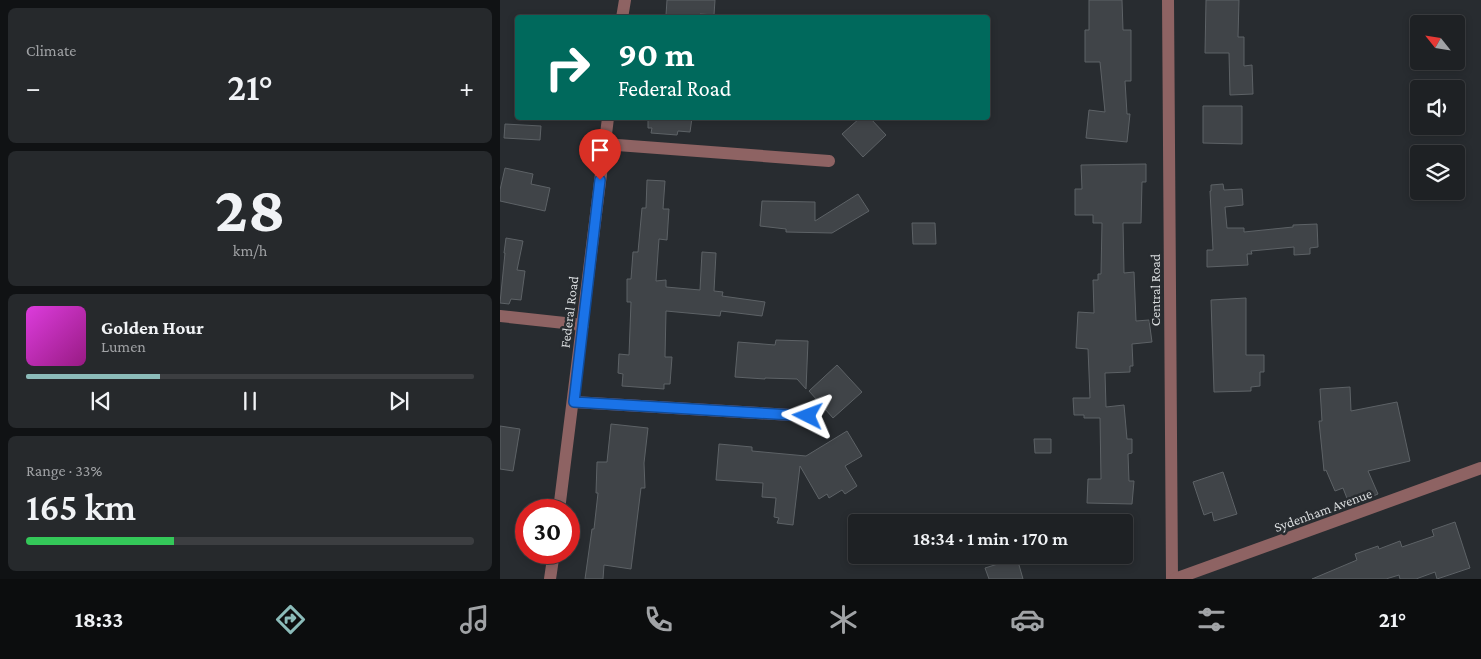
<!DOCTYPE html>
<html lang="en">
<head>
<meta charset="utf-8">
<style>
	body { margin:0; font-family:"Crimson Pro",serif; background:#26292c; color:#f1f3f6; height:100vh; display:flex; flex-direction:column; font-size:19px; white-space:nowrap }
	* { box-sizing:border-box; margin:0 }
	p { font-size:16px; color:#a1a3a6 }
	.icon { flex:none; width:28px; height:28px; fill:none; stroke:currentColor; stroke-width:2; stroke-linecap:round; stroke-linejoin:round }
	.map { position:relative; flex:1; overflow:hidden }
	.details { display:flex; flex-direction:column; gap:8px; padding:8px; background:#101214; width:500px }
	.details>* { flex:none }
	.hud { position:absolute; left:15px; top:15px; width:475px; height:105px; border-radius:5px; box-shadow:0 2px 8px #0003,0 0 0 1px #3c3e41; background:#00695c; color:#fff; overflow:hidden }
	.needle { width:32px; rotate:300deg }
	.fabs { position:absolute; left:910px; top:15px; display:grid; gap:10px }
	.fabs a { display:grid; place-items:center; width:55px; height:55px; border-radius:5px; background:#1e2124; box-shadow:0 2px 8px #0003,0 0 0 1px #3c3e41; font-size:25px }
	.speed { position:absolute; left:15px; top:499px; display:flex; gap:10px; font-size:25px; font-weight:700; text-align:center }
	.speed>* { display:grid; place-content:center; width:65px; height:65px; border-radius:50%; background:#1e2124; box-shadow:0 2px 8px #0003,0 0 0 1px #3c3e41; line-height:1 }
	.speed .limit { border:8px solid #d22; background:#fff; color:#111 }
	.pin { position:absolute; display:grid; place-items:center; width:42px; height:42px; color:#fff; margin:-51px -21px; border-radius:50% 50% 50% 0; rotate:-45deg; box-shadow:0 0 5px #0007 }
	.pin .icon { rotate:45deg }
	.me { position:absolute; width:55px; margin:-28px; rotate:273deg; stroke-linejoin:round; filter:drop-shadow(0 0 4px #0008) }
	.turn { display:flex; align-items:center; gap:18px; height:105px; padding:0 20px; font-size:22px }
	.turn .icon { width:65px; height:65px; stroke-width:2.5 }
	.turn b { display:block; font-size:35px; line-height:42px }
	.big { font-size:38px; font-weight:600; line-height:1.1 }
	.details .widget { flex:1; display:flex; flex-direction:column; justify-content:center; gap:8px; min-width:0; padding:0 18px; border-radius:8px; background:#26292c }
	.details .dial { align-items:center; gap:0 }
	.dial b { font-size:65px; line-height:1 }
	.song { display:flex; align-items:center; gap:15px }
	.cover { width:60px; height:60px; border-radius:8px; background:linear-gradient(135deg,hsl(300 70% 55%),hsl(310 70% 35%)) }
	.played { height:5px; border-radius:2px; background:linear-gradient(90deg,#8bbbb9 30%,#3c3e41 30%) }
	.keys { display:flex; justify-content:space-around; direction:ltr }
	.heat { display:flex; justify-content:space-between; align-items:center; font-size:28px; direction:ltr }
	.charge { height:8px; border-radius:4px; background:linear-gradient(90deg,#34c759 33%,#3c3e41 0) }
	.trip { position:absolute; left:348px; top:514px; width:285px; height:50px; border-radius:5px; background:#1e2124; box-shadow:0 2px 8px #0003,0 0 0 1px #3c3e41; font-weight:600; line-height:50px; text-align:center }
	.dock { display:flex; height:80px; justify-content:space-around; align-items:center; background:#0c0d0e; color:#a1a3a6 }
	.dock .icon { width:35px; height:35px }
	.dock .active { color:#8bbbb9 }
	.dock b { font-size:22px; color:#f1f3f6 }
	main { display:flex; flex:1; min-height:0 }
	.map>svg:first-child { display:block }
</style>
</head>
<body>
<main>
<section class="details">
<div class="widget"><p>Climate</p>
<div class="heat"><a>−</a><b class="big">21°</b><a>+</a></div>
</div>
<div class="widget dial"><b>28</b><p>km/h</p></div>
<div class="widget">
<div class="song"><i class="cover"></i><div><b>Golden Hour</b><p>Lumen</p></div></div>
<div class="played"></div>
<div class="keys"><svg class="icon" aria-label="previous" viewBox="0 0 24 24"><path d="M18 5L8 12l10 7zM5 5v14"/></svg><svg class="icon" aria-label="pause" viewBox="0 0 24 24"><path d="M8 5v14M16 5v14"/></svg><svg class="icon" aria-label="next" viewBox="0 0 24 24"><path d="M6 5l10 7-10 7zM19 5v14"/></svg></div>
</div>
<div class="widget"><p>Range · 33%</p><b class="big">165 km</b><div class="charge"></div></div>
</section>
<div class="map">
<svg width="981" height="579" viewBox="0 0 981 579">
	<rect width="100%" height="100%" fill="#282c30"/>
	<!-- building -->
	<g fill="#404448" stroke="#5d6266">
		<polygon points="167,0 215,0 214,15 200,14 200,17 166,15"/>
		<polygon points="589,0 622,0 623,30 631,30 631,81 625,81 627,114 630,114 627,142 586,138 589,110 605,112 600,62 585,62 585,30 589,30"/>
		<polygon points="706,0 739,0 738,37 744,37 744,66 752,65 753,94 730,95 729,53 705,53"/>
		<polygon points="703,106 742,106 742,144 703,143"/>
		<polygon points="148,118 192,118 190,132 178,131 177,135 151,133 152,128 148,128"/>
		<polygon points="360,118 370,118 386,135 363,157 342,134"/>
		<polygon points="5,124 41,126 40,140 4,138"/>
		<polygon points="646,164 646,182 642,182 641,223 623,223 624,273 634,272 636,321 649,320 652,342 632,344 633,366 630,366 630,372 605,373 606,407 624,405 627,439 632,439 632,453 628,454 629,481 634,481 632,504 587,503 588,479 601,479 600,418 584,418 584,415 574,415 573,398 590,398 588,349 576,348 578,312 594,313 593,280 598,280 598,274 601,274 602,223 593,223 593,215 575,215 575,189 582,189 581,165"/>
		<polygon points="5,168 33,174 31,184 50,188 45,211 0,201 0,190"/>
		<polygon points="147,180 165,181 163,209 169,209 167,240 159,239 156,281 166,280 166,287 200,290 202,252 216,253 214,291 223,292 222,296 265,302 262,316 221,311 220,316 166,311 165,357 172,357 170,384 164,384 164,389 122,386 123,374 118,373 119,354 129,355 131,302 127,302 127,279 131,279 133,252 138,252 142,208 146,208"/>
		<polygon points="723,184 724,190 742,189 743,205 725,207 727,228 744,228 744,232 793,227 793,225 817,224 818,247 810,248 810,254 794,255 794,247 751,251 752,254 747,254 748,265 707,267 707,250 713,250 710,191 711,191 711,185"/>
		<polygon points="358,194 369,211 332,233 286,232 286,229 260,226 262,201 315,202 315,221"/>
		<polygon points="412,223 435,223 436,244 413,244"/>
		<polygon points="6,238 23,241 17,270 25,271 21,300 11,299 9,304 0,303 5,253 4,253"/>
		<polygon points="746,298 746,355 764,355 764,372 760,372 760,386 751,387 751,391 714,392 711,300"/>
		<polygon points="276,340 308,341 306,389 297,379 265,378 265,379 235,377 238,342 275,345"/>
		<polygon points="337,365 362,392 333,418 309,391"/>
		<polygon points="850,387 851,411 897,402 910,461 868,471 878,494 850,506 843,488 835,491 826,470 824,471 819,421 822,421 820,389"/>
		<polygon points="111,424 148,428 144,463 145,488 141,488 131,569 104,565 103,579 85,579 92,529 94,529 98,493 96,493 97,462 107,462"/>
		<polygon points="0,426 20,429 13,471 0,469"/>
		<polygon points="347,431 362,456 345,466 357,486 345,494 342,490 329,498 327,494 319,499 300,466 293,525 277,523 279,518 274,517 276,498 262,497 263,483 216,480 219,444 252,447 252,451 306,456"/>
		<polygon points="534,439 551,439 551,453 535,453"/>
		<polygon points="723,472 737,514 714,521 712,512 704,515 693,482"/>
		<polygon points="955,522 970,568 937,579 935,572 916,579 900,579 899,575 886,579 812,579 857,560 855,554 878,546 879,549 900,541 902,547 934,536 932,530"/>
		<polygon points="517,558 523,579 489,579 485,568"/>
	</g>
	<g fill="none" stroke-linecap="round" stroke-linejoin="round">
		<!-- minor -->
		<g stroke="#8e6363" stroke-width="12">
			<polyline points="668,0 672,579"/>
			<polyline points="122,18 125,0"/>
			<polyline points="104,144 329,161"/>
			<polyline points="0,316 83,325"/>
			<polyline points="74,402 308,416"/>
			<polyline points="59,510 108,118"/>
			<polyline points="50,579 54,552"/>
			<polyline points="675,579 981,468"/>
		</g>
	</g>
	<g fill="none" stroke-linecap="round" stroke-linejoin="round">
		<defs>
			<polyline id="route" points="100,180 74,402 308,416"/>
		</defs>
		<!-- route casing -->
		<use href="#route" stroke="#114b97" stroke-width="12"/>
		<!-- route -->
		<use href="#route" stroke="#1a73e8" stroke-width="9"/>
	</g>
	<g text-anchor="middle" stroke-width="5" stroke-linejoin="round" paint-order="stroke">
		<!-- street labels -->
		<g font-size="14" fill="#d9dcde" stroke="#282c30">
			<text transform="translate(655 290) rotate(-90)" y="5">Central Road</text>
			<text transform="translate(69 312) rotate(-83)" y="5">Federal Road</text>
			<text transform="translate(823 510) rotate(-20)" y="5">Sydenham Avenue</text>
		</g>
	</g>
</svg>
<div class="fabs">
<a><svg class="needle" viewBox="-14 -14 28 28"><path d="M0-13l5 13h-10z" fill="#e53935"/><path d="M0 13l5-13h-10z" fill="#a1a3a6"/></svg></a>
<a><svg class="icon" aria-label="sound" viewBox="0 0 24 24"><path d="M4 9h4l5-4v14l-5-4H4zM17 9q2 3 0 6"/></svg></a>
<a><svg class="icon" aria-label="layers" viewBox="0 0 24 24"><path d="M12 4l9 5-9 5-9-5zM3 14l9 5 9-5"/></svg></a>
</div>
<div class="speed"><div class="limit">30</div></div>
<div class="pin" style="left:100px;top:180px;background:#d93025"><svg class="icon" aria-label="arrive" viewBox="0 0 24 24"><path d="M6 21V4h12l-3 4 3 4H6"/></svg></div>
<svg class="me" style="left:308px;top:416px" viewBox="-20 -20 40 40"><path d="M0-17L14 15 0 8-14 15z" fill="#1a73e8" stroke="#fff" stroke-width="4"/></svg>
<div class="trip">18:34 · 1 min · 170 m</div>
<div class="hud">
<div class="turn"><svg class="icon" aria-label="right" viewBox="0 0 24 24"><path d="M7 20v-9h11M14 6l5 5-5 5"/></svg><div><b>90 m</b>Federal Road</div></div>
</div>
</div>
</main>
<nav class="dock">
<b>18:33</b>
<svg class="icon active" aria-label="directions" viewBox="0 0 24 24"><path d="M12 3l9 9-9 9-9-9zM9 14v-3h6M13 9l2 2-2 2"/></svg>
<svg class="icon" aria-label="music" viewBox="0 0 24 24"><path d="M9 18V5l10-2v13"/><circle cx="6" cy="18" r="3"/><circle cx="16" cy="16" r="3"/></svg>
<svg class="icon" aria-label="phone" viewBox="0 0 24 24"><path d="M5 4h4l2 5-3 2q2 4 5 5l2-3 5 2v4C11 20 4 13 5 4z"/></svg>
<svg class="icon" aria-label="climate" viewBox="0 0 24 24"><path d="M12 3v18M4 7l16 10M4 17L20 7"/></svg>
<svg class="icon" aria-label="car" viewBox="0 0 24 24"><path d="M5 17H2v-5l4-1 3-4h7l3 4 3 1v5h-3M9 17h6M6 11h13"/><circle cx="7" cy="17" r="2"/><circle cx="17" cy="17" r="2"/></svg>
<svg class="icon" aria-label="filters" viewBox="0 0 24 24"><path d="M4 7h16M4 17h16"/><circle cx="9" cy="7" r="2"/><circle cx="15" cy="17" r="2"/></svg>
<b>21°</b>
</nav>
</body>
</html>
